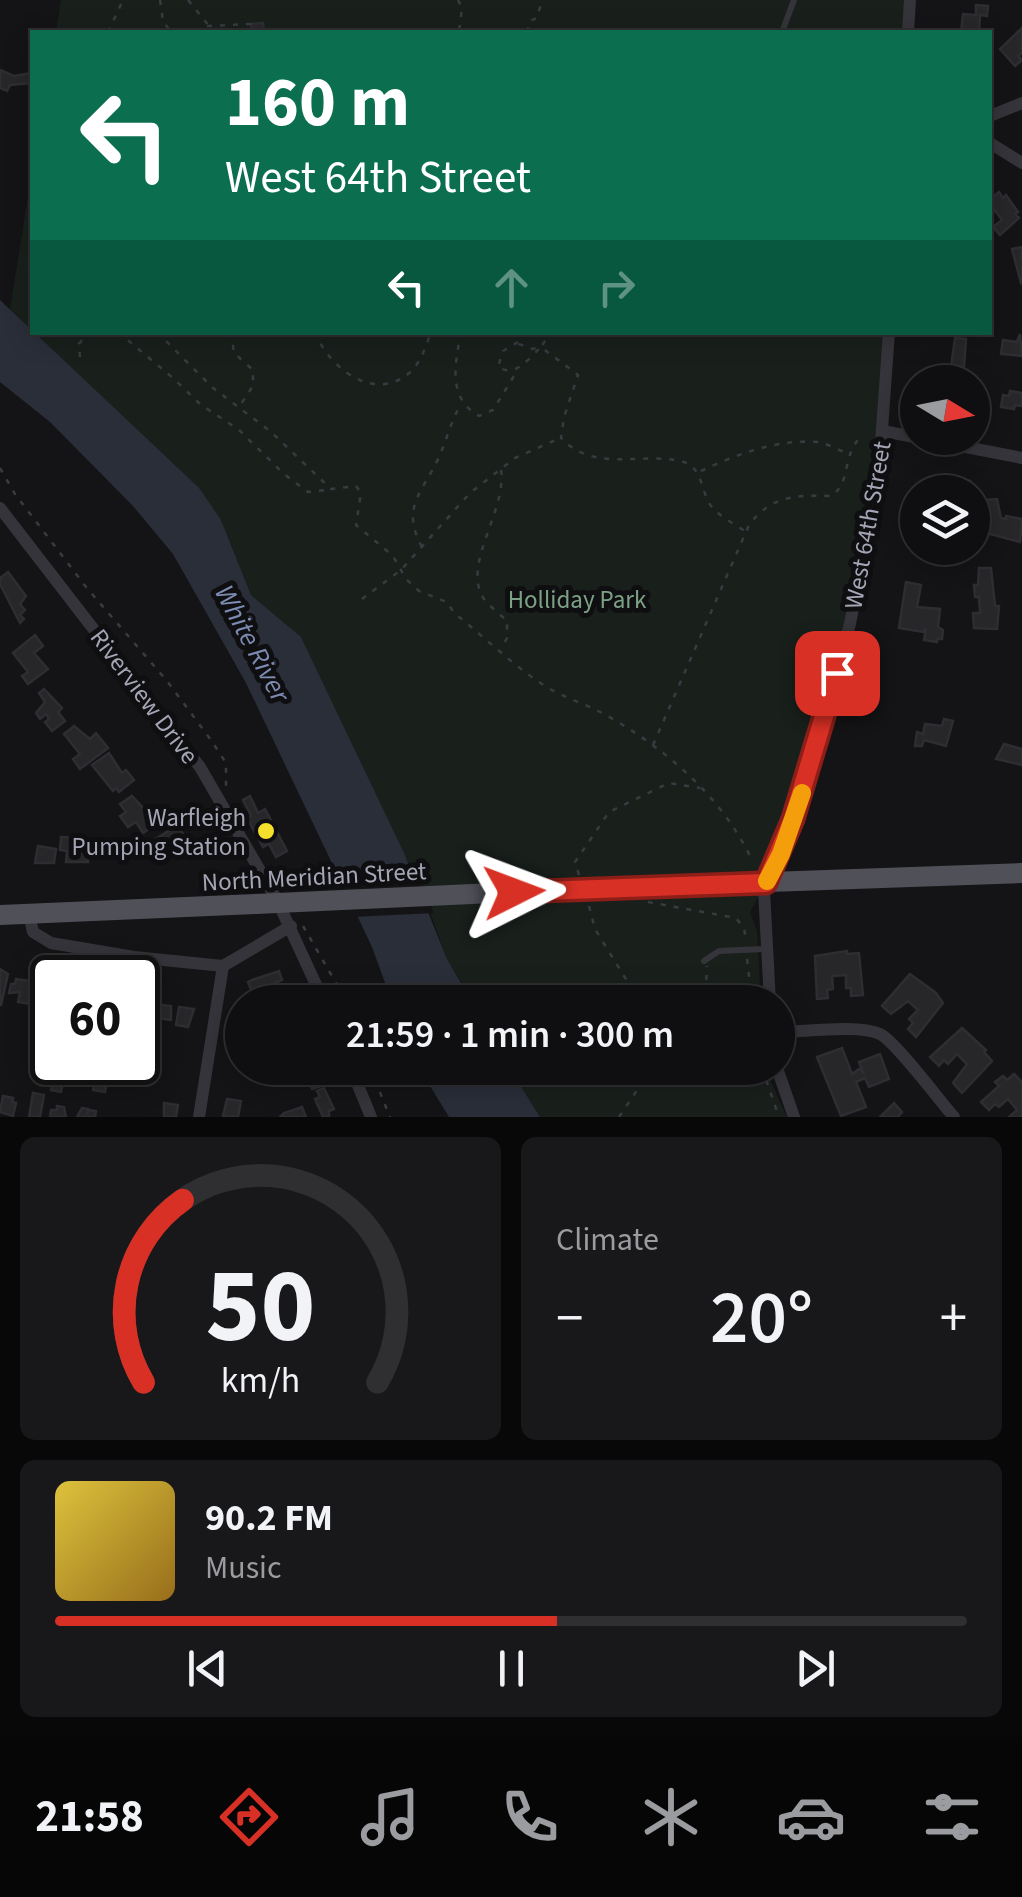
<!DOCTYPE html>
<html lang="en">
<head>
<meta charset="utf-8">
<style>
	body { margin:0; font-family:"Source Sans 3",sans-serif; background:#181719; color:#f1f3f6; height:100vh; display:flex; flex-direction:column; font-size:38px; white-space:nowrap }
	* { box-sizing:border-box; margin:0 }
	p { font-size:32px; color:#9b9c9f }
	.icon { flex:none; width:55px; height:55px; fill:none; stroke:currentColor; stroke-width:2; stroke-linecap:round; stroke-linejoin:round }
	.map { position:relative; height:1117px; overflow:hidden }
	.panel { display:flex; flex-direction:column; gap:20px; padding:20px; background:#080809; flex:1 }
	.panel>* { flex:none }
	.top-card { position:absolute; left:30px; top:30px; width:962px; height:305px; border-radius:0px; box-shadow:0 5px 25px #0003,0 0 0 2px #2f2e30; background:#0b6e4f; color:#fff; overflow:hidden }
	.needle { width:65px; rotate:100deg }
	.fabs { position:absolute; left:900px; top:365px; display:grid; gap:20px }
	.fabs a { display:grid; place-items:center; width:90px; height:90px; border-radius:50%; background:#0f0e10; box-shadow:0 5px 25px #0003,0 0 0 2px #2f2e30; font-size:50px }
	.speed { position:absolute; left:30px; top:955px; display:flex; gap:20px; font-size:50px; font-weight:700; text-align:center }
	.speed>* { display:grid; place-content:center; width:130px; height:130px; border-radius:50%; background:#0f0e10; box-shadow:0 5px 25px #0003,0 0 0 2px #2f2e30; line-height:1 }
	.speed .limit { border:5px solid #111; border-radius:15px; background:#fff; color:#111 }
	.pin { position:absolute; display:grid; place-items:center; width:85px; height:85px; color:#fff; margin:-42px; border-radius:20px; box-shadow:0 5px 15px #0006 }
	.me { position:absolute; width:110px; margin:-55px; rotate:87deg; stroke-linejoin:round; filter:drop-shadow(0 0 8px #0008) }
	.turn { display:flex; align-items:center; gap:35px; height:210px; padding:0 30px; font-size:45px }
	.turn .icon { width:130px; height:130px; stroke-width:2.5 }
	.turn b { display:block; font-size:70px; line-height:85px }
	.lanes { display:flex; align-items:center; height:95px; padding:0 30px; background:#0003; justify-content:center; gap:50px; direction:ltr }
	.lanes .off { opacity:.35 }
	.big { font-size:75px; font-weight:600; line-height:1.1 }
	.panel .widget { flex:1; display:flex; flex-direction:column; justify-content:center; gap:15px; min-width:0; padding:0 35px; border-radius:15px; background:#181719 }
	.panel .dial { align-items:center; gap:0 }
	.dial svg { height:260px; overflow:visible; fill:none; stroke:#2f2e30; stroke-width:7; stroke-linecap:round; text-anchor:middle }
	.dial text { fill:#f1f3f6; stroke:none }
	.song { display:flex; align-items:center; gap:30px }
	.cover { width:120px; height:120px; border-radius:15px; background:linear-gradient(135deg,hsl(50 70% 55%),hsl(40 70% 35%)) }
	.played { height:10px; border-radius:5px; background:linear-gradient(90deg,#d93025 55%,#2f2e30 55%) }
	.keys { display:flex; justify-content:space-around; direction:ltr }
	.heat { display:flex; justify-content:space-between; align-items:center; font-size:55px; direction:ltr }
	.panel .tiles { flex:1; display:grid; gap:20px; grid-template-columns:1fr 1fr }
	.widget:last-child { grid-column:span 2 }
	.trip { position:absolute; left:225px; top:985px; width:570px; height:100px; border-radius:50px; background:#0f0e10; box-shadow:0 5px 25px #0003,0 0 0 2px #2f2e30; font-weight:600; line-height:100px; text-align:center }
	.dock { display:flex; height:160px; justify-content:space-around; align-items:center; background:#060606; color:#9b9c9f }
	.dock .icon { width:70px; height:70px }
	.dock .active { color:#d93025 }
	.dock b { font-size:45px; color:#f1f3f6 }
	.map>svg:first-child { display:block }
</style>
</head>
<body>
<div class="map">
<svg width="1022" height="1117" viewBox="0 0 1022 1117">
	<rect width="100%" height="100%" fill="#141315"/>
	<!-- green -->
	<g fill="#19201c">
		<polygon points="61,0 909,0 907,32 56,32"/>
		<polygon points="32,171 32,331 10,309"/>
		<polygon points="35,333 889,333 883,431 855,602 805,783 766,883 750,912 757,931 761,1002 473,1002 447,959 425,898 301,637 251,595 221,520"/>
		<polygon points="511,1068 769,1068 771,1082 787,1117 540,1117"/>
	</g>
	<!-- water -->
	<g fill="#292e39">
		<polygon points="0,300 199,488 221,520 251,595 301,637 404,853 447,959 472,1002 392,1002 372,947 246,683 173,554 133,506 50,422 0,382"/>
		<polygon points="419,1068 510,1068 540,1117 449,1117"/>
	</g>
	<!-- pier -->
	<polygon fill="#141315" points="421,881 434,913 352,917 337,884"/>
	<!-- building -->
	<g fill="#272629" stroke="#2e2d31" stroke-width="2.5">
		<polygon points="976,5 988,6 987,16 980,15 979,32 961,32 963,14 976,15"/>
		<polygon points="263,23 264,32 252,32 251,24"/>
		<polygon points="1022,28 1022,53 1018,56 1022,60 1015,66 1000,49"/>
		<polygon points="0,70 14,76 31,73 32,83 10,85 7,91 0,88"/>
		<polygon points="999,192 1003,198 1006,195 1018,212 1015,214 1019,218 1000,235 993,227 1002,220 990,204 990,199"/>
		<polygon points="1022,247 1022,282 1021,283 1012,249"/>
		<polygon points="1020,334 1022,356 1001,354 1003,340 1017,342"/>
		<polygon points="955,338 966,339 964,367 960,366 960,371 952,371 951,367"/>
		<polygon points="1010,391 1022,393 1022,406 1015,405 1014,409 1001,407 1003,395 1009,396"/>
		<polygon points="936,475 970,481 969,484 974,486 972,492 931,492"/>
		<polygon points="997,499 1001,518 1006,519 1006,516 1022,519 1020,542 983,532 987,518 986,500"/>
		<polygon points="979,568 991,568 995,606 999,606 997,629 974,628 973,613 980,613 979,597 975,597 974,585 978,585"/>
		<polygon points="8,572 26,596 20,604 25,610 20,615 24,619 20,623 0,584 0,578"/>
		<polygon points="906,582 921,585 917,607 940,609 938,627 943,630 942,639 937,639 937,642 924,640 926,628 923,632 899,628"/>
		<polygon points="35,635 43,646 34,653 48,669 28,684 22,676 28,672 13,653"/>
		<polygon points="44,689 62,708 58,712 65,721 52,731 45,722 49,719 46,714 40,719 36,713 45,702 39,693"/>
		<polygon points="944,719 953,721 946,746 924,740 922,746 915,746 917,732 923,734 925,724 942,726"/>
		<polygon points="74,726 90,739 96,733 108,748 80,769 73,759 80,754 64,734"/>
		<polygon points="1004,744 1022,749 1022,765 996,759"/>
		<polygon points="109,753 122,773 126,770 134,780 119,792 116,788 113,791 92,765"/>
		<polygon points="132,796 148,813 153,809 161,821 143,833 136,822 128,827 120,816 126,812 120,804"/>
		<polygon points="250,796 258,813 265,809 287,851 276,857 269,844 263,847 247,818 251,816 243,800"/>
		<polygon points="178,825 187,841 174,849 156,850 151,842"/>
		<polygon points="61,837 76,838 75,849 88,852 88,862 66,862 67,851 60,850"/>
		<polygon points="38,846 56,849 54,863 35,863"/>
		<polygon points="847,951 847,954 859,953 863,995 851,996 851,988 846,988 846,975 832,976 833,989 827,990 828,998 817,999 815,956"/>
		<polygon points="0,969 8,974 1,1005 0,1005"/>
		<polygon points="279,971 282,980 252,992 248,982 252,980"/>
		<polygon points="910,974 936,993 943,1003 916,1037 908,1029 913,1023 909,1019 918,1010 908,1001 891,1014 882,1006"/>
		<polygon points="16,979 31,981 30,988 34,988 32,1004 18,1002 20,992 9,993 11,984 15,984"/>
		<polygon points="45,986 52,987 52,1006 42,1002"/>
		<polygon points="138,1003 147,1005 145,1017 138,1016"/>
		<polygon points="153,1004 171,1006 171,1020 151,1017"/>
		<polygon points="179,1007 194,1009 188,1027 176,1025"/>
		<polygon points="33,1018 43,1019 42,1028 31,1027"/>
		<polygon points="962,1028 986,1050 984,1052 992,1061 962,1093 953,1083 967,1064 957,1054 948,1064 944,1060 939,1066 930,1057"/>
		<polygon points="242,1045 242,1066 238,1068 230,1051"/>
		<polygon points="842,1048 852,1074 859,1069 863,1072 859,1062 880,1054 889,1079 869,1087 865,1078 856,1082 866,1107 841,1116 817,1057"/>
		<polygon points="317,1068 324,1085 312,1089 305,1072"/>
		<polygon points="1014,1074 1022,1082 1022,1117 1009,1117 1017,1110 1008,1099 999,1107 995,1104 989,1110 981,1102 999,1086 995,1082 1003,1076 1007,1080"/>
		<polygon points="53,1080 63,1082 61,1092 51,1090"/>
		<polygon points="95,1080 107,1082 105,1092 93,1090"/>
		<polygon points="324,1088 334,1109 329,1111 329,1117 323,1117 315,1099 320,1097 317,1091"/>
		<polygon points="33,1093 44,1095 40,1117 29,1117"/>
		<polygon points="3,1096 13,1098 12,1102 16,1103 13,1116 0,1112"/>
		<polygon points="227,1099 241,1101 238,1117 223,1116"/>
		<polygon points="164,1103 178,1105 176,1117 164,1117"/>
		<polygon points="894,1103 902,1112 898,1117 880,1117"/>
		<polygon points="57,1106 64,1107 66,1117 50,1117 51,1110 57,1110"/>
		<polygon points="302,1107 306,1117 280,1117 284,1113"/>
		<polygon points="82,1108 88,1109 87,1114 89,1110 96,1111 95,1117 77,1117"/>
	</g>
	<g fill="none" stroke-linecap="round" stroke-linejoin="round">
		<!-- path -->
		<g stroke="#3a3a41" stroke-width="2.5" stroke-dasharray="5 8" stroke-linecap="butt">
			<polyline points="160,0 163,21 171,32"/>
			<polyline points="188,0 214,32"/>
			<polyline points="458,0 462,8 459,32"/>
			<polyline points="207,26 251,24"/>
			<polyline points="108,32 123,0"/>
			<polyline points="527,32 530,21 537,18 542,0"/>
			<polyline points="32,234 29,264 32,267"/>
			<polyline points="118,332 173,378 200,404 239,430 284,474 308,492 327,490"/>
			<path d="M157 332 213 388 270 431 331 489 356 486 361 493 356 525 393 556 406 579 419 591 447 602 454 613C486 638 515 668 550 689 568 699 588 705 606 715 666 749 721 796 751 858"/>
			<polyline points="231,332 234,353 253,370 253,386 239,407"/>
			<path d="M315 332C329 368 373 402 408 374 420 365 426 346 431 332"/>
			<path d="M461 332C455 364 447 398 479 416L493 410 517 371"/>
			<polyline points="513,332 519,344 532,349 541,347 551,332"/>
			<path d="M518 342 503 351 498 367C516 378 529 358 541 347L578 375 564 417 561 438C595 473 638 452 680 461 702 465 700 487 709 503 716 515 735 524 746 532"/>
			<polyline points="80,357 79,344 88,332"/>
			<polyline points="0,468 15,494 86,587 167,681 211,740 226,763 226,789"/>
			<path d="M501 470C507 511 461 565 484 599 490 607 500 614 507 621V638L501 649"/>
			<path d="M701 471C735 455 777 439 816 442 826 443 837 449 846 453"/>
			<path d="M422 547C400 507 423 492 439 457 447 439 451 421 461 404"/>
			<polyline points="362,599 401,570 470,493 515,458 560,438"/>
			<path d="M653 745 749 525C771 495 797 495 832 496 852 479 841 460 860 437"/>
			<polyline points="273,868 284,888"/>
			<polyline points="579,875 575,862 609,812 669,783 700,788"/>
			<polyline points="648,902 736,918 744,928 746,941"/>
			<polyline points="589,906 595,929 640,1002"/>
			<polyline points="303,926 347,1002"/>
			<polyline points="747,959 752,1002"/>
			<polyline points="694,1002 706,986 707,966"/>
			<polyline points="370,1068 390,1117"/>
			<polyline points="762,1068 779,1117"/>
			<polyline points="619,1117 652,1068"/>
		</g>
		<!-- lane -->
		<g stroke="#35343a" stroke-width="6">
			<polyline points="782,32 794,0"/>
			<polyline points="704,961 719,951 765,949"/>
		</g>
		<!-- street -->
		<g stroke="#35343a" stroke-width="12">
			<polyline points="908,32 910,0"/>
			<polyline points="990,116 1022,103"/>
			<polyline points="990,143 1022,163"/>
			<polyline points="883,431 1022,458"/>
			<polyline points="0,508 200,767 277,900 324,1002"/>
			<polyline points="29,914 33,932 51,943 134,957 223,966 291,926"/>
			<polyline points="770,1002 764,890 781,854 805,783 850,624 879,471 889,332"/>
			<path d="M778 1032C804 1032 858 1024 880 1034 895 1041 939 1100 954 1117"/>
			<polyline points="351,1068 371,1117"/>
			<polyline points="777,1068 794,1117"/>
			<polyline points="199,1117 223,966"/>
		</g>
		<!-- primary -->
		<g stroke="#505059" stroke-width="20">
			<polyline points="625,887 1022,873"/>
			<polyline points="0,915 256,904"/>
		</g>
		<!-- primary-bridge -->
		<polyline stroke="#505059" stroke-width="20" points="256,904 625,887"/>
	</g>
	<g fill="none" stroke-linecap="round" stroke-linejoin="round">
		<defs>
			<polyline id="route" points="514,892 766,883 793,819 837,673"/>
		</defs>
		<!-- route casing -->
		<use href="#route" stroke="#8d1f18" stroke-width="25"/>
		<!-- route -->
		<use href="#route" stroke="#d93025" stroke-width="18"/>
		<!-- slow -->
		<polyline stroke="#f59e0b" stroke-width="18" points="767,881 781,854 802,793"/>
	</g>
	<!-- markers -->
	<circle fill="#f4e02c" stroke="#0f0e10" stroke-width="4" cx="266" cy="831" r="10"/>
	<g text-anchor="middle" stroke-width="10" stroke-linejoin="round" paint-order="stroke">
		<!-- street labels -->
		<g font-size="25" fill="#a4a6b6" stroke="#0f0e10">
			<text transform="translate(867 525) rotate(-80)" y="9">West 64th Street</text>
			<text transform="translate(145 696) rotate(53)" y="9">Riverview Drive</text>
			<text transform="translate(314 876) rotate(-3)" y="9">North Meridian Street</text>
		</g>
		<!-- park labels -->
		<g font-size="25" fill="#7ba186" stroke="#0f0e10">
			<text x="577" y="608">Holliday Park</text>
		</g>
		<!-- poi labels -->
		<g font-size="25" fill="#a4a6b6" stroke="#0f0e10" text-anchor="end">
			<text x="246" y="826">Warfleigh<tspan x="246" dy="29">Pumping Station</tspan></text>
		</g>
		<!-- water labels -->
		<g font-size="28" font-style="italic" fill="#7b8bb1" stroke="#0f0e10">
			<text transform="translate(253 643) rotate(62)" y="10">White River</text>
		</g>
	</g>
</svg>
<div class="fabs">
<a><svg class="needle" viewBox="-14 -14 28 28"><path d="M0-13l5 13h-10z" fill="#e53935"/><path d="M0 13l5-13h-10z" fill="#9b9c9f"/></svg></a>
<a><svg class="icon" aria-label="layers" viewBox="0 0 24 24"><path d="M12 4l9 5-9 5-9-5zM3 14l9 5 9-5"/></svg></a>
</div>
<div class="speed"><div class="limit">60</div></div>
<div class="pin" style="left:837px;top:673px;background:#d93025"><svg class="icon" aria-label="arrive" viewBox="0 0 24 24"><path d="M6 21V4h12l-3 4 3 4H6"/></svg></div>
<svg class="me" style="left:514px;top:892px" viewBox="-20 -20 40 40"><path d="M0-17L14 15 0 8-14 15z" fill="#d93025" stroke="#fff" stroke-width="4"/></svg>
<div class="trip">21:59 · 1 min · 300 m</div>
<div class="top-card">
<div class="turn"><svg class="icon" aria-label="left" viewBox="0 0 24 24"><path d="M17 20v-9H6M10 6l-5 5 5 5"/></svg><div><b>160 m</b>West 64th Street</div></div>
<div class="lanes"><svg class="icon" aria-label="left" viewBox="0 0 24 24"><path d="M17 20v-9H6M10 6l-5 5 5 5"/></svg><svg class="icon off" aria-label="ahead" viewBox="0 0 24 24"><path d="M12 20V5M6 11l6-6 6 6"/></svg><svg class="icon off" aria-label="right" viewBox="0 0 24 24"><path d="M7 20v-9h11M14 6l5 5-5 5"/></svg></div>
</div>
</div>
<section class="panel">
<div class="tiles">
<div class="widget dial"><svg viewBox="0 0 100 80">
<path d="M14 69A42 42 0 1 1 86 69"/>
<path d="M14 69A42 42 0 0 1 26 13" stroke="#d93025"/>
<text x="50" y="56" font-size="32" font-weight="700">50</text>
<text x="50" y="72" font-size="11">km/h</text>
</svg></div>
<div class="widget"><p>Climate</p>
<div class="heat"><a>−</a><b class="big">20°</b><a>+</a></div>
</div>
<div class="widget">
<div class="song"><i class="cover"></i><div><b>90.2 FM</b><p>Music</p></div></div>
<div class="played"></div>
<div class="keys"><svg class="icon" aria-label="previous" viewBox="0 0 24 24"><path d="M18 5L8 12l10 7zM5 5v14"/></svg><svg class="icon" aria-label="pause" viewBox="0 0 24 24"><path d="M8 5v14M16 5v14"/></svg><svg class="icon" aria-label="next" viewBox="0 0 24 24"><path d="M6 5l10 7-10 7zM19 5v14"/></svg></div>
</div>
</div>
</section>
<nav class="dock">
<b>21:58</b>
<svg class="icon active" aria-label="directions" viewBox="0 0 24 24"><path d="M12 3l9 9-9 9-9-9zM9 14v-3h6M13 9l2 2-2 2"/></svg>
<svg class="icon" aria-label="music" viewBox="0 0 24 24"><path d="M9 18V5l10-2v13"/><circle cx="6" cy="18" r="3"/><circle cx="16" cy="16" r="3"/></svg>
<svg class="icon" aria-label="phone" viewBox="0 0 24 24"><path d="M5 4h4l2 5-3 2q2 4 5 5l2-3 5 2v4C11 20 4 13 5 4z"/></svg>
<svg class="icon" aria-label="climate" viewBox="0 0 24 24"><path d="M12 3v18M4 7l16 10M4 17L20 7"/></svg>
<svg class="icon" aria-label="car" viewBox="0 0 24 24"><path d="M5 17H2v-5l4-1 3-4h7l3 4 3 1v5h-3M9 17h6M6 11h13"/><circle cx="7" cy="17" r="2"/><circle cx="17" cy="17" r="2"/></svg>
<svg class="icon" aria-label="filters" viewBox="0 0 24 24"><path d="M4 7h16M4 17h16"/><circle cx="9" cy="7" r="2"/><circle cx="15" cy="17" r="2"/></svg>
</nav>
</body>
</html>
